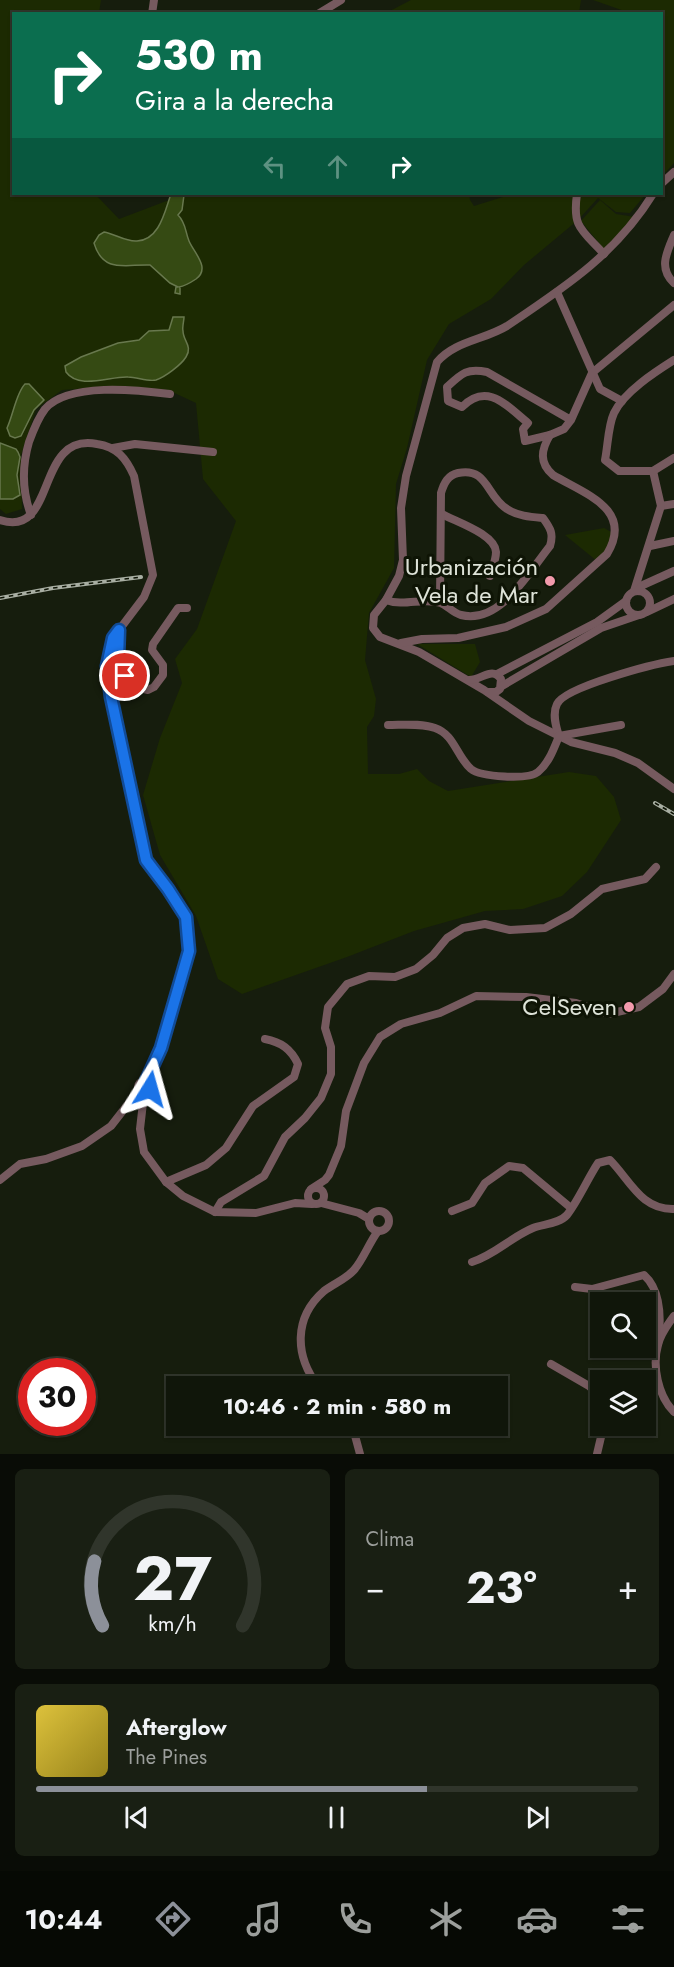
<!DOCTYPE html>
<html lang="es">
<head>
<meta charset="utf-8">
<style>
	body { margin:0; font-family:Jost,sans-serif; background:#191f13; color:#f1f3f6; height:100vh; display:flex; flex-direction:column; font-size:22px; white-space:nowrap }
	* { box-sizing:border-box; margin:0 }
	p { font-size:20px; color:#9c9f9c }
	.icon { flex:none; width:33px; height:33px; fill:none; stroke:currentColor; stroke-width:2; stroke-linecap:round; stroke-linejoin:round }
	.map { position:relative; height:1454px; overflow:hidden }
	.sheet { display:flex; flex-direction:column; gap:15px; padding:15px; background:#090c06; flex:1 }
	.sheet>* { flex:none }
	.guide { position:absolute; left:12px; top:12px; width:651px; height:183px; border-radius:0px; box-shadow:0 2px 4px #0004,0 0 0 2px #30352b; background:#0b6e4f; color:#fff; overflow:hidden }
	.tools { position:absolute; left:590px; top:1292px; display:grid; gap:12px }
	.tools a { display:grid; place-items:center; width:66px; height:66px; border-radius:0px; background:#10160a; box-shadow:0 2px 4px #0004,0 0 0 2px #30352b; font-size:30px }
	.speed { position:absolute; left:18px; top:1358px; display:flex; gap:12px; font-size:30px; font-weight:700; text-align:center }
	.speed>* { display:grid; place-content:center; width:78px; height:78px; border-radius:50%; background:#10160a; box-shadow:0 2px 4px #0004,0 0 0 2px #30352b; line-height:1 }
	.speed .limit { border:9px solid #d22; background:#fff; color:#111 }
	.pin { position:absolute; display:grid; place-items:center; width:51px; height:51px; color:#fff; margin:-26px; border:3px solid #fff; border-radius:50%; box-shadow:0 2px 6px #0007 }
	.me { position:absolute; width:66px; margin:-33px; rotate:8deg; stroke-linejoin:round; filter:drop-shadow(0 0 4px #0008) }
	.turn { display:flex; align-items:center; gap:21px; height:126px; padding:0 24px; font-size:27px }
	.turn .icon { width:78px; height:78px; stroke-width:2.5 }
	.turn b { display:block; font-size:42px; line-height:51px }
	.lanes { display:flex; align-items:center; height:57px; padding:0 24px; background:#0003; justify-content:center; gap:30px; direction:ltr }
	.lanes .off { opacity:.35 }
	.big { font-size:45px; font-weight:700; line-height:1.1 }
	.sheet .card { flex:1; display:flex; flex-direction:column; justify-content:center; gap:9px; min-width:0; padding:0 21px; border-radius:9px; background:#191f13 }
	.sheet .dial { align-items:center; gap:0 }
	.dial svg { height:156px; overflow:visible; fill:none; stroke:#30352b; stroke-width:7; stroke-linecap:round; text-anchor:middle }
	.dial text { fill:#f1f3f6; stroke:none }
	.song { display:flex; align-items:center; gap:18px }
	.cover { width:72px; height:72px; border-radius:9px; background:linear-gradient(135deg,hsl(50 70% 55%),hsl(50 70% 35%)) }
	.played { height:6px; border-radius:3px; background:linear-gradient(90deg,#8c9099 65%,#30352b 65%) }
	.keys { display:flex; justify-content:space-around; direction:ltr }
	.heat { display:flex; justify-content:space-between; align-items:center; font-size:33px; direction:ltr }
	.sheet .tiles { flex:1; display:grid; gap:15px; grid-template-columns:1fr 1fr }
	.card:last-child { grid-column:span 2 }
	.trip { position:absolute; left:166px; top:1376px; width:342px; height:60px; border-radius:0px; background:#10160a; box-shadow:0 2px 4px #0004,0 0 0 2px #30352b; font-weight:700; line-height:60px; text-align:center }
	.menu { display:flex; height:96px; justify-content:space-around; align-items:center; background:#060904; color:#9c9f9c }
	.menu .icon { width:42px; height:42px }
	.menu .active { color:#8c9099 }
	.menu b { font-size:27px; color:#f1f3f6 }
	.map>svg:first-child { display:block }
</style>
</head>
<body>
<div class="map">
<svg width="674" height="1454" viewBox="0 0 674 1454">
	<rect width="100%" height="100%" fill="#161d0d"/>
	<!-- green -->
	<g fill="#1c2a02">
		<polygon points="0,0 101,0 99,13 14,14 14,194 95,194 119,219 185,194 469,194 470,200 474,206 512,194 646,194 630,213 616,212 598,198 578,220 524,265 491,299 449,324 427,360 407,448 396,484 394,568 369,613 365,660 376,699 374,716 367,727 368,774 399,774 417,769 429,781 448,791 569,772 596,776 614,797 621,820 587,872 562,896 523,909 485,911 414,931 347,957 242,994 218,979 196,916 160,855 143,795 160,738 182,683 175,659 197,629 236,521 203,479 196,403 168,390 117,386 62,390 36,409 21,455 22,509 6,514 0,509"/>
		<polygon points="411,0 581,0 579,13 386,13"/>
		<polygon points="593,0 674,0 674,163 662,176 662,14 630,13"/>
		<polygon points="600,200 616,214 635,217 604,249 581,221"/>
		<polygon points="604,528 613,533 613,543 597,561 565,535"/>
		<polygon points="417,644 475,644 480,662 471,677"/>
	</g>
	<!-- water -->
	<g fill="#354a13" stroke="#68784e" stroke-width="1.5">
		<path d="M171 194H183L184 195 182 210 178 215C186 223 185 231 189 241 194 253 211 268 196 279 190 283 185 286 179 287L180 288V294L175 293 176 287H178L170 283 150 265C126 264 103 274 94 243L99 235 104 232C115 234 126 242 137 241 160 240 165 210 171 194Z"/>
		<path d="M173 317H184C184 321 182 327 183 331 183 341 193 346 186 357 181 365 165 377 156 380 148 382 137 377 128 377 110 376 79 390 66 372L65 366 81 357 118 343 139 340 149 331 169 330Z"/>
		<path d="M25 384H29L44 400 34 410 21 436 15 438 10 436 7 428C13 416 16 393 25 384Z"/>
		<polygon points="0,443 16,449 18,452 20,457 17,475 20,495 13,499 0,499"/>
	</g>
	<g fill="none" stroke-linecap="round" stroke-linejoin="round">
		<!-- street -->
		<g stroke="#765a5f" stroke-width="8">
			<polyline points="152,14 154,0"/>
			<polyline points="318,14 341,0"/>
			<polyline points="662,183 674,172"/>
			<path d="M577 194C572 228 582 230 604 254"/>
			<path d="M653 194C616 254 565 287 507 326 484 340 455 341 437 362L406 476 401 508 403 560 399 576 386 600 374 615 373 628 380 637 419 652 484 690 529 721 571 742 615 753 638 763 674 789"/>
			<path d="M674 235C667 252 658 268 674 283"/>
			<polyline points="557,292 600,389 622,401"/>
			<path d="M571 420 487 372C467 368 462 373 447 387L448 401 462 407C487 382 506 405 528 423L523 429 525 441 550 435 564 429 571 420 592 373 674 305"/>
			<polyline points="113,448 135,444 213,452"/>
			<path d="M653 471H619L605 460C608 445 608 426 614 413 624 392 655 372 674 360"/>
			<polyline points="653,471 674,458"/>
			<polyline points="661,506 674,504"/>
			<path d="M442 514C456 522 495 534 496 552 496 560 492 569 490 576"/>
			<path d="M31 515C22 491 22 466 29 442 33 431 38 418 45 409 68 382 138 390 170 394"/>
			<path d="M0 520C58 539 34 432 97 444 117 447 126 458 134 476L153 575 144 597 113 638 107 666 111 697 146 860 168 889 186 917 189 951 161 1048 146 1081"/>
			<polyline points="650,546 674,541"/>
			<circle cx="638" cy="603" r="12"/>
			<polyline points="634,591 661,506 653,471"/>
			<polyline points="638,591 643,585 674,571"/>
			<path d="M386 600C404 607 424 597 441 603 448 606 453 613 461 615 500 625 529 572 550 546 554 533 550 528 543 518 531 517 517 516 507 509 486 496 488 467 458 473 448 475 444 483 441 493L440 602"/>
			<polyline points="647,612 674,599"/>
			<path d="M119 631C118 656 117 665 132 686L148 690 154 687 163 675V665L152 650 153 644 178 608H187"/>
			<path d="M401 643 422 639 458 638 506 627 546 609 607 554C634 509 585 494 553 475 539 463 541 450 550 435"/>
			<polyline points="497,674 597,622 626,601"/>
			<path d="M469 680C482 680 492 666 501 679L500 689 496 692H488"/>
			<polyline points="502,686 601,628 639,615"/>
			<path d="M388 725C403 725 421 723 435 728 455 735 456 756 471 769 481 777 528 780 538 772 549 763 554 748 559 736 556 727 552 714 557 704 565 687 653 664 674 661"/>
			<polyline points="559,736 621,725"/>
			<circle cx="144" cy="1087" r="6"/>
			<polyline points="144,1094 140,1129 144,1152 166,1182 183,1196 215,1212 256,1213 295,1203 312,1204"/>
			<polyline points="0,1180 20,1164 46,1159 82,1146 111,1126 139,1090"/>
			<path d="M166 1182 206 1165 226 1148 253 1106 294 1077 298 1064C291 1049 281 1042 265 1039"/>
			<circle cx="316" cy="1196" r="8"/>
			<polyline points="311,1189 325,1180 329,1175 341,1146 346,1111 364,1063 380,1037 401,1024 440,1013 476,996 526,997 576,1003 608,1014 639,1007 663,989 674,974"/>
			<polyline points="321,1203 359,1213 369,1219"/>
			<circle cx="379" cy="1221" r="10"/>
			<polyline points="452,1211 472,1203 485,1183 509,1166 523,1168 571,1208"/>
			<polyline points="215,1212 221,1202 264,1176 285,1137 305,1118 321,1098 331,1074 331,1047 325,1028 328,1007 347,984 369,976 395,977 416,969 433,955 447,938 463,928 485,924 510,930 545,928 571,914 602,889 645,879 656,867"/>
			<path d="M472 1262C495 1255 511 1237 533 1228 543 1224 559 1224 567 1215 578 1201 588 1178 598 1163L610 1160C630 1180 641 1210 674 1209"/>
			<path d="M575 1287 592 1289 644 1275C662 1291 661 1322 658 1344"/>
			<path d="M674 1316C668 1324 660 1335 658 1345 652 1366 658 1396 674 1412"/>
			<polyline points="551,1364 589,1386 600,1396"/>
			<path d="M318 1386C295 1356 293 1318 324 1291 333 1284 346 1279 354 1270 363 1260 369 1243 378 1231"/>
			<polyline points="350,1425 354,1432 360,1454"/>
			<polyline points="597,1454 601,1437 607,1425"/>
		</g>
		<defs>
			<g id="rail">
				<polyline points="0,598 53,588 141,577"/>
				<polyline points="655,803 674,814"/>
			</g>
		</defs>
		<!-- rail casing -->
		<use href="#rail" stroke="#a8aea2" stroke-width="4"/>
		<!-- rail -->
		<use href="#rail" stroke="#0e1405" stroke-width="1.5" stroke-dasharray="4.5" stroke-linecap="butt"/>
	</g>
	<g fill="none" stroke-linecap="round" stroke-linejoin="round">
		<defs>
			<polyline id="route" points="125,676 118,658 119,630 113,638 107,666 111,697 146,860 168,889 186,917 189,951 161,1048 146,1081 149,1083 150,1089"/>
		</defs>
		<!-- route casing -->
		<use href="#route" stroke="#114b97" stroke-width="15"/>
		<!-- route -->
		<use href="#route" stroke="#1a73e8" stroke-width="10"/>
	</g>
	<!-- markers -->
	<g fill="#f29aac" stroke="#0e1405" stroke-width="2">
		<circle cx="550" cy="581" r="6"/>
		<circle cx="629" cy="1007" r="6"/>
	</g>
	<g text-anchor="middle" stroke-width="6" stroke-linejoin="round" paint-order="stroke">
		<!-- poi labels -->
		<g font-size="24" fill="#dee3d8" stroke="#0e1405" text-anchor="end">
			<text x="538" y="575">Urbanización<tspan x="538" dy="28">Vela de Mar</tspan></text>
			<text x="617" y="1015">CelSeven</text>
		</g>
	</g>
</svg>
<div class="tools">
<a><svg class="icon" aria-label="search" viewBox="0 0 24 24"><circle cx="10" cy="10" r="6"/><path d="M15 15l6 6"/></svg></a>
<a><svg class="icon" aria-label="layers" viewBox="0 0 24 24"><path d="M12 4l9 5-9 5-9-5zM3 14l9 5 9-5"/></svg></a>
</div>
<div class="speed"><div class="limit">30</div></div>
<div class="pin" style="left:125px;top:676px;background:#d93025"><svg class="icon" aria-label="arrive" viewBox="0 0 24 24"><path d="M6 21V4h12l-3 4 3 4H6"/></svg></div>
<svg class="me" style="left:150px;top:1089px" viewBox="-20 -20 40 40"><path d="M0-17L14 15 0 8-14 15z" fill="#1a73e8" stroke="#fff" stroke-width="4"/></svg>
<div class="trip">10:46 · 2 min · 580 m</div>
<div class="guide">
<div class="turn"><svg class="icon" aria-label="right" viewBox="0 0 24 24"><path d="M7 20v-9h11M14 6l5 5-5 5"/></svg><div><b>530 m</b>Gira a la derecha</div></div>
<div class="lanes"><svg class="icon off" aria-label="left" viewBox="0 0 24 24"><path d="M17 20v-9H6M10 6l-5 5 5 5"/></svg><svg class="icon off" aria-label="ahead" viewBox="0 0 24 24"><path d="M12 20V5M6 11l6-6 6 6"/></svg><svg class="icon" aria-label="right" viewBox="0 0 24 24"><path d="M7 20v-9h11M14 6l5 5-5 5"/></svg></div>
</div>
</div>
<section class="sheet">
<div class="tiles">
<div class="card dial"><svg viewBox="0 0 100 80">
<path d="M14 69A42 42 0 1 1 86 69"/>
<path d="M14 69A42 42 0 0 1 10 36" stroke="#8c9099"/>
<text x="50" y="56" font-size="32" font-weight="700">27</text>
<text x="50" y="72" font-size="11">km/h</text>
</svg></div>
<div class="card"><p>Clima</p>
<div class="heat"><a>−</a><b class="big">23°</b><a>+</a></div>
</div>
<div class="card">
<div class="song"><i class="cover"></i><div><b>Afterglow</b><p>The Pines</p></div></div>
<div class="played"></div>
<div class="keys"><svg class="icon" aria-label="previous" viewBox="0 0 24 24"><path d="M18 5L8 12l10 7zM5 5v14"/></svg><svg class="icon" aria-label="pause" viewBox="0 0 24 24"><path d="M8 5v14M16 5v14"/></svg><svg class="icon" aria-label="next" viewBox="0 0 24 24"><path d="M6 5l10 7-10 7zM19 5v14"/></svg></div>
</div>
</div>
</section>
<nav class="menu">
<b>10:44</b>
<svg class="icon active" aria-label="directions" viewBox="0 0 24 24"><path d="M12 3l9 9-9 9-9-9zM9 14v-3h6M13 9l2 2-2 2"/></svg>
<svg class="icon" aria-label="music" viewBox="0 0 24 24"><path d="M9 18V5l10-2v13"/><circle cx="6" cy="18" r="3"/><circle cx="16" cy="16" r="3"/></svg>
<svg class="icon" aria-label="phone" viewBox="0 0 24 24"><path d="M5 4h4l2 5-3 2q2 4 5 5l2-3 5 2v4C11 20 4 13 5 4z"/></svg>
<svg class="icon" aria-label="climate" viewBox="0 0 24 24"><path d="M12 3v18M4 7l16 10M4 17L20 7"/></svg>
<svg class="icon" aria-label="car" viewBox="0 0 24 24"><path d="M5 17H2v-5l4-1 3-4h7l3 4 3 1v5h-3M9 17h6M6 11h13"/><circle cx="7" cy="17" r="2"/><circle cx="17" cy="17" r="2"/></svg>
<svg class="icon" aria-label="filters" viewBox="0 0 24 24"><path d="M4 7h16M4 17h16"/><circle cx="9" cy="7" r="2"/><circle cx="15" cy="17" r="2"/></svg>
</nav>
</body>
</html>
